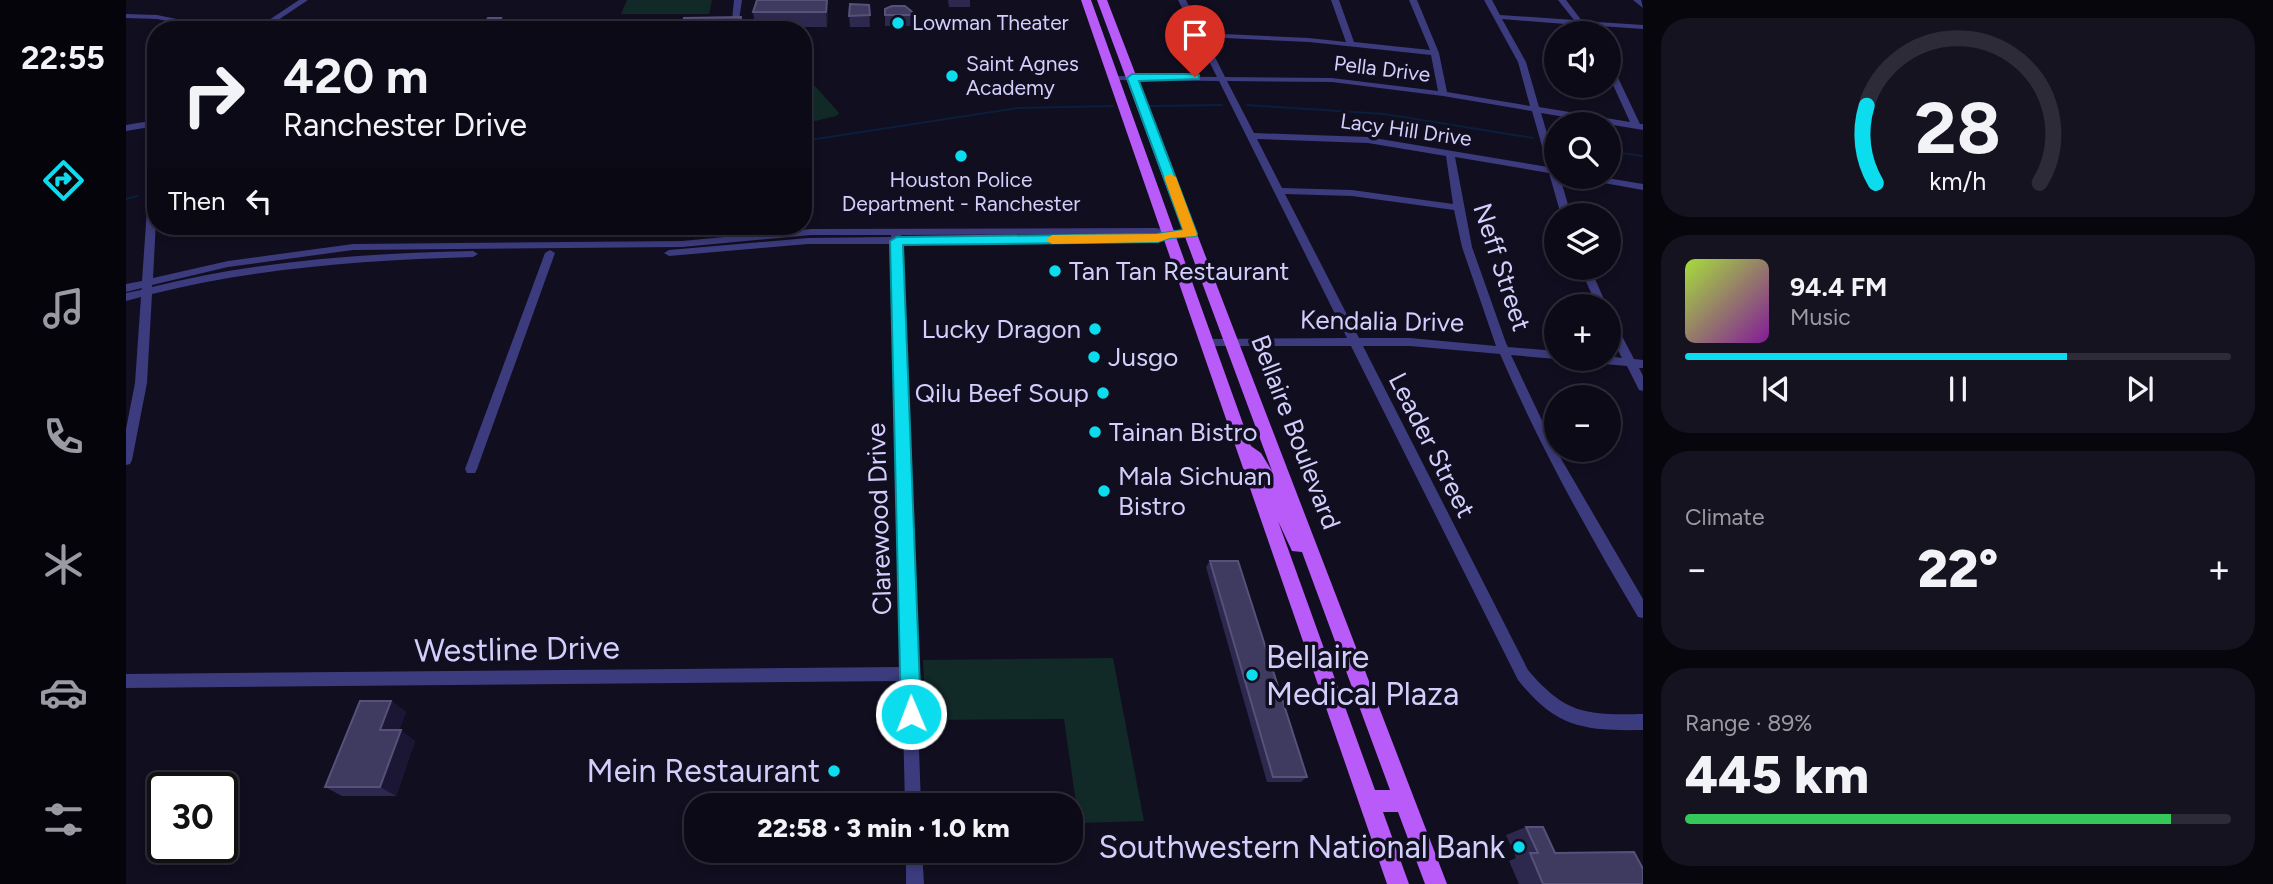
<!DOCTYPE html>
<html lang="en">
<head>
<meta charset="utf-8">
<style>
	body { margin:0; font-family:Figtree,sans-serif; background:#161321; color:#f1f3f6; height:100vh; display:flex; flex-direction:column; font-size:26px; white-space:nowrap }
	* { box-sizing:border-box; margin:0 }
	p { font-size:23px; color:#9a9aa2 }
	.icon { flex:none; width:38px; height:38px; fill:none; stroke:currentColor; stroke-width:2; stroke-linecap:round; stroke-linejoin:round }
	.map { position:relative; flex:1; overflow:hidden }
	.drawer { display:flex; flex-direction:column; gap:18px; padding:18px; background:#07060d; width:630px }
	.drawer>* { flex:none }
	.guide { position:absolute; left:21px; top:21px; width:665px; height:214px; border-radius:28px; box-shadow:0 4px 10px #0003,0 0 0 2px #2d2b37; background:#0d0a18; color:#f1f3f6; overflow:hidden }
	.fabs { position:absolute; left:1418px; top:21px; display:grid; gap:14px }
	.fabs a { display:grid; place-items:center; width:77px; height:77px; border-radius:50%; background:#0d0a18; box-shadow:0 4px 10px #0003,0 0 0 2px #2d2b37; font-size:35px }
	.speed { position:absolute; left:21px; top:772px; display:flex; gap:14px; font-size:35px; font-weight:700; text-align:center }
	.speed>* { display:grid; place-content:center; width:91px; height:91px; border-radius:50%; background:#0d0a18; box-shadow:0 4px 10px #0003,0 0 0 2px #2d2b37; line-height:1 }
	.speed .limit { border:4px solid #111; border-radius:10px; background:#fff; color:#111 }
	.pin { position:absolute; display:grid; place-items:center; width:60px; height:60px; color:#fff; margin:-72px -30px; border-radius:50% 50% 50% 0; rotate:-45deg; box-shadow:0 0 7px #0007 }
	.pin .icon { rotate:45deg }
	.me { position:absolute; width:77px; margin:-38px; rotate:359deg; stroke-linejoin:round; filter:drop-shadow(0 0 5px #0008) }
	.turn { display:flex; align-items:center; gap:24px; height:147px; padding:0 21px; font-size:32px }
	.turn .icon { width:91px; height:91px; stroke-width:2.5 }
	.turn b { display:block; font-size:49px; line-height:60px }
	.then { display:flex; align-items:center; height:66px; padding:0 21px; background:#0003; gap:14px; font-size:26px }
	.big { font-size:52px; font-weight:800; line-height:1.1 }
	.drawer .tile { flex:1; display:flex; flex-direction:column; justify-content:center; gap:10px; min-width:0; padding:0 24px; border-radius:28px; background:#161321 }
	.drawer .dial { align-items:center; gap:0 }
	.dial svg { height:182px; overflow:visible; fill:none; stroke:#2d2b37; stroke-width:7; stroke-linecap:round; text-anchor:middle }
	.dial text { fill:#f1f3f6; stroke:none }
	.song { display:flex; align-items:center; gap:21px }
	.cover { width:84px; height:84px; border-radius:10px; background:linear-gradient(135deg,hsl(80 70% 55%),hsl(290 70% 35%)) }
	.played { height:7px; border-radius:4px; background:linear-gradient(90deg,#0bddee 70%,#2d2b37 70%) }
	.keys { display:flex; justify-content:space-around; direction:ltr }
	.heat { display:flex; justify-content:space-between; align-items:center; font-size:38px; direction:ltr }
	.charge { height:10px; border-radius:5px; background:linear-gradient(90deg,#34c759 89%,#2d2b37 0) }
	.trip { position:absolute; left:558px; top:793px; width:399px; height:70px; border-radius:28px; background:#0d0a18; box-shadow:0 4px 10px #0003,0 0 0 2px #2d2b37; font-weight:800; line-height:70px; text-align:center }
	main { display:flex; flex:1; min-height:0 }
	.dock { display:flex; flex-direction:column; width:126px; justify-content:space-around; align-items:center; background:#05040a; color:#9a9aa2 }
	.dock .icon { width:49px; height:49px }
	.dock .selected { color:#0bddee }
	.dock b { font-size:32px; color:#f1f3f6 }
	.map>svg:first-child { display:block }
</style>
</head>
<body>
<main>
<nav class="dock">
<b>22:55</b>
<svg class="icon selected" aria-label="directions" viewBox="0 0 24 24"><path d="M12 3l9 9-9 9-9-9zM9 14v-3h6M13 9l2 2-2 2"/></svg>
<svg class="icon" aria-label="music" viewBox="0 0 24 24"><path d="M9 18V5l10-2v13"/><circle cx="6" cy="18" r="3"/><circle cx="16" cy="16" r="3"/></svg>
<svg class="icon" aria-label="phone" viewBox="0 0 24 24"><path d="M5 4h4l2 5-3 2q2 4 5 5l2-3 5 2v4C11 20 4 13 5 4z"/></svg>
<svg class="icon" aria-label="climate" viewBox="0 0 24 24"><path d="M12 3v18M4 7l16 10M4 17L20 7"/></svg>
<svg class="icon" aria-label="car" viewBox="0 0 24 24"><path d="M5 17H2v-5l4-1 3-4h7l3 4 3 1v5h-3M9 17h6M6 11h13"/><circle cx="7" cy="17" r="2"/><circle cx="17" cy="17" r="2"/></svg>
<svg class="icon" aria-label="filters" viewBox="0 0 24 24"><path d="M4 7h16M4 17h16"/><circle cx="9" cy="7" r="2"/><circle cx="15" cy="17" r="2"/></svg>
</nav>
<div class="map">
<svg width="1517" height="884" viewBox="0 0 1517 884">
	<rect width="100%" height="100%" fill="#110e20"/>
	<!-- green -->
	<g fill="#112a28">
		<polygon points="501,0 586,0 583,14 495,14"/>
		<polygon points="617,26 649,28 359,30 360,27"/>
		<polygon points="678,85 688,85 713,113 710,116 677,124"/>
		<polygon points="987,658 1018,821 953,823 938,719 800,720 797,660"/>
	</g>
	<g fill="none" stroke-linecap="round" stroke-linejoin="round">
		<!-- stream -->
		<g stroke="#0b1e3c" stroke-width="2">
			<polyline points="1121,105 1258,114 1407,138"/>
			<polyline points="1024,106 1096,105"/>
			<polyline points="677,141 892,108 987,106"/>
			<polyline points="1482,151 1517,156"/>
			<polyline points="0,199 12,196"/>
		</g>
		<!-- minor -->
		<g fill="#3c3b7d" fill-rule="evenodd">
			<polygon points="173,0 182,0 137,30 128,30"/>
			<polygon points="608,0 616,0 612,27 633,30 605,30"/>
			<path d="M1052 0H1060L1076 33 1183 38 1220 42 1205 0H1213L1228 42 1304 50 1283 0H1291L1313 53 1321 92 1404 106 1392 62 1358 0H1366L1374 15 1448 20 1432 0H1440L1456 21 1517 25V29L1460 25 1466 33H1458L1452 25 1376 19 1400 62 1413 107 1504 122 1482 74V63L1486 65 1514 124H1517V130L1415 113 1430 164V177H1434L1445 215H1435L1423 173 1329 157 1346 247 1380 343 1382 347 1430 351V359L1385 355 1430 450 1517 599V618L1512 617C1461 531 1413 445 1374 354L1284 346H1237L1402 670C1440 715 1461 715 1517 714V730C1458 731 1430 728 1392 680L1225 346H1076L1074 343 1080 339 1221 338 1093 81 987 80 983 78 987 76 1091 77ZM1079 37 1183 42 1305 55 1312 91 1206 78 1099 77ZM1101 81 1206 82 1317 96 1406 111 1422 167 1242 137 1128 133ZM1131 139 1242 143 1320 156 1327 204 1226 190 1156 188ZM1159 194 1226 196 1328 210 1336 247 1370 346 1284 338H1233Z"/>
			<polygon points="1507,0 1515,0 1517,8"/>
			<polygon points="0,14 31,15 104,30 87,30 31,19 0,18"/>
			<polygon points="30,120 30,126 0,131 0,125"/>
			<path d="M30 135V221L27 278 102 261 227 244 556 241 685 229 1029 228C1042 231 1060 228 1070 234 1059 241 1041 237 1029 234L775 235V237L972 236 977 239 972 242 775 244 795 805H779L776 681 0 688V674L775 667 765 244H682L543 256 538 253 543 250 682 238 765 237V235H685L556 247 227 250 102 267 26 285V287C131 261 239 253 347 251L352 254 347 257C239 260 131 268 26 294L21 383 6 460 4 464 0 465V429L9 383 15 297 0 301V293L15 290 16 288 0 292V284L16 281 26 138Z"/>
			<polygon points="1456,177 1475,177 1517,184 1517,190 1461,180"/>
			<polygon points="424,250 429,253 351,469 349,473 341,473 339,469 419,253"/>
			<polygon points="1454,268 1464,268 1481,306 1471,306"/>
			<polygon points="1482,316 1486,317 1508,359 1517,360 1517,368 1513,368 1517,376 1517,391 1513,390 1501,366 1467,363 1461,359 1482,359 1482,356 1496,358 1482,331"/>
			<polygon points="780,850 796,850 798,884 780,884"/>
		</g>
		<!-- major -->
		<path fill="#b95bf8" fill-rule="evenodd" d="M955 0H965L1125 446 1135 453 1146 471 971 0H981L1321 884H1299L1272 812H1257L1283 884H1261ZM1152 521 1166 551 1176 552 1264 790H1249Z"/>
	</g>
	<!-- wall -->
	<g fill="#2d284d">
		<polygon points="701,0 702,12 701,27 629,27 627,12"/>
		<polygon points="822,0 844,0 844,7 823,7"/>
		<polygon points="743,5 744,27 724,27 723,16"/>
		<polygon points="759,9 790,15 790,26 759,26"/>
		<polygon points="1084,561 1181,777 1175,782 1141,782 1080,567"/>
		<polygon points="265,701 280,712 273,730 289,741 270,796 216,796 199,787"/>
		<polygon points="1400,827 1429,853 1517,884 1393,884 1383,861 1390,858 1380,835"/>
	</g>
	<!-- shaded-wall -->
	<g fill="#1b1633">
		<polygon points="701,0 702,12 701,27 700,12"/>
		<polygon points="615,17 617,30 614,30 614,27"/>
		<polygon points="375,18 379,30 368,30"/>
		<polygon points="265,701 280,712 269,741 254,730"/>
		<polygon points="275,730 289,741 270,796 254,787"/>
	</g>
	<!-- building -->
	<g fill="#3f3a60" stroke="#565179" stroke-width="2">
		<polygon points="631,0 701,0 700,12 627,12"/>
		<polygon points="724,4 743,5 744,15 723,16"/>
		<polygon points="766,6 779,6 790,15 759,15 759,9"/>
		<polygon points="615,17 614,27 609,27 608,30 555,30 558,18"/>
		<polygon points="362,18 375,18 368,30 355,30"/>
		<polygon points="1084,561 1112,561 1181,777 1147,777"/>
		<polygon points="234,701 265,701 254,730 275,730 254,787 199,787"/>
		<polygon points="1400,827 1417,827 1429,853 1508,852 1517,869 1517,884 1417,884 1404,853 1412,853"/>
	</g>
	<!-- route -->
	<polygon fill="#0bddee" stroke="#07909b" stroke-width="2" points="1069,74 1073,75 1073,79 1013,81 1071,234 1070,236 1044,238 1032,242 777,245 795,714 792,721 785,724 777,721 775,714 764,241 771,237 1031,234 1057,230 1001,78 1006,74"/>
	<!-- slow -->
	<polygon fill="#f59e0b" points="1044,174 1050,177 1071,234 1070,236 1044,238 1032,242 926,244 920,240 926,235 1031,234 1057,230 1038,177"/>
	<!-- markers -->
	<g fill="#0bddee" stroke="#110e20" stroke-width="2.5">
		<circle cx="772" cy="23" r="7"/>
		<circle cx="826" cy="76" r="7"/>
		<circle cx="835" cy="156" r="7"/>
		<circle cx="929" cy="271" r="7"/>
		<circle cx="969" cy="329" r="7"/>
		<circle cx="968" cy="357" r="7"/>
		<circle cx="977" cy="393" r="7"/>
		<circle cx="969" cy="432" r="7"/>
		<circle cx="978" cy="491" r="7"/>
		<circle cx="1126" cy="675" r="7"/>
		<circle cx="708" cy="771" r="7"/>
		<circle cx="1393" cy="847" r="7"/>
	</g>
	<g text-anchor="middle" stroke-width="7" stroke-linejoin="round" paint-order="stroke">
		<!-- far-poi labels -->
		<g font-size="21" fill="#d3cffd" stroke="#110e20" text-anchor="start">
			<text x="786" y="30">Lowman Theater</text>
			<text x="840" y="71">Saint Agnes<tspan x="840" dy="24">Academy</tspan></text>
			<text x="835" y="187" text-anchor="middle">Houston Police<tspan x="835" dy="24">Department - Ranchester</tspan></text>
		</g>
		<!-- far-street labels -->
		<g font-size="21" fill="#d3cffd" stroke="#110e20">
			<text transform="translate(1256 69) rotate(7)" y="7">Pella Drive</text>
			<text transform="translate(1280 130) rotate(8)" y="7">Lacy Hill Drive</text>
		</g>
		<!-- street labels -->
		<g font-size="26" fill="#d3cffd" stroke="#110e20">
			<text transform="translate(1376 267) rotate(72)" y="9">Neff Street</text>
			<text transform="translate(1256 321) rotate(1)" y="9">Kendalia Drive</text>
			<text transform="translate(1170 432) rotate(69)" y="9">Bellaire Boulevard</text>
			<text transform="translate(1306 445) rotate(63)" y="9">Leader Street</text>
			<text transform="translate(753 519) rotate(-92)" y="9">Clarewood Drive</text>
		</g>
		<!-- poi labels -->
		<g font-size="26" fill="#d3cffd" stroke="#110e20" text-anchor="start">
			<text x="943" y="280">Tan Tan Restaurant</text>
			<text x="955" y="338" text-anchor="end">Lucky Dragon</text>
			<text x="982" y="366">Jusgo</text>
			<text x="963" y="402" text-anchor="end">Qilu Beef Soup</text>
			<text x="983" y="441">Tainan Bistro</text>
			<text x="992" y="485">Mala Sichuan<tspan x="992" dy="30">Bistro</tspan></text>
		</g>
		<!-- near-street labels -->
		<g font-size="32" fill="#d3cffd" stroke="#110e20">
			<text transform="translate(391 649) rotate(-1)" y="11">Westline Drive</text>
		</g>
		<!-- near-poi labels -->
		<g font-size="32" fill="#d3cffd" stroke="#110e20" text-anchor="end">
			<text x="1140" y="668" text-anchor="start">Bellaire<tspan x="1140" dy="37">Medical Plaza</tspan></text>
			<text x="694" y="782">Mein Restaurant</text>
			<text x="1379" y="858">Southwestern National Bank</text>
		</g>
	</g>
</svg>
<div class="fabs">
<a><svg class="icon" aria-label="sound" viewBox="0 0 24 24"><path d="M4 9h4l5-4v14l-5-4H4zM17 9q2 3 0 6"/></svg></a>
<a><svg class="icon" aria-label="search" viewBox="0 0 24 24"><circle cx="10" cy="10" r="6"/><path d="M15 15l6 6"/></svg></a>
<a><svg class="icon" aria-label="layers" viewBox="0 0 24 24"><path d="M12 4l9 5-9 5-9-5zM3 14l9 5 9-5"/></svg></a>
<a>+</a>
<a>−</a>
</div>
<div class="speed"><div class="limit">30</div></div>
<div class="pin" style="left:1069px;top:77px;background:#d93025"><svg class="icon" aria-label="arrive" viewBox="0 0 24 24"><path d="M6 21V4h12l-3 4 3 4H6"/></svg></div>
<svg class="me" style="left:785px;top:714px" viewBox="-20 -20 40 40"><circle r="17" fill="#0bddee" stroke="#fff" stroke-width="3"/><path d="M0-11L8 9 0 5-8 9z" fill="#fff"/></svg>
<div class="trip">22:58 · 3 min · 1.0 km</div>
<div class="guide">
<div class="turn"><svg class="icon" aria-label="right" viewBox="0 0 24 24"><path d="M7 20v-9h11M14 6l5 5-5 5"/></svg><div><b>420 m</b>Ranchester Drive</div></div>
<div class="then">Then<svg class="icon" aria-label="left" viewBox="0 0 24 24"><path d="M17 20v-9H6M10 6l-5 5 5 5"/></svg></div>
</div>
</div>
<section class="drawer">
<div class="tile dial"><svg viewBox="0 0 100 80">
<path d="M14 69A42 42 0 1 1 86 69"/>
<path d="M14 69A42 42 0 0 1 10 35" stroke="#0bddee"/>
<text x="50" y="56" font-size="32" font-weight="700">28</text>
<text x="50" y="72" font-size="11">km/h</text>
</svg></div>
<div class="tile">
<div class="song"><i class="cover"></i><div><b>94.4 FM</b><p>Music</p></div></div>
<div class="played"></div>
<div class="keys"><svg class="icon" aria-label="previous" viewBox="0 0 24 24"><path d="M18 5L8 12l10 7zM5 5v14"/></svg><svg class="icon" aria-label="pause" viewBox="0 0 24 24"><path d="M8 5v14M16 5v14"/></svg><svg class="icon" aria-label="next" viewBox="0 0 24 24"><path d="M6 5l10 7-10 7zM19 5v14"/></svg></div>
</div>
<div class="tile"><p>Climate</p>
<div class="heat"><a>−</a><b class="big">22°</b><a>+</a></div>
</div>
<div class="tile"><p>Range · 89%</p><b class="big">445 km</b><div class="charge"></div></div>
</section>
</main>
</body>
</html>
